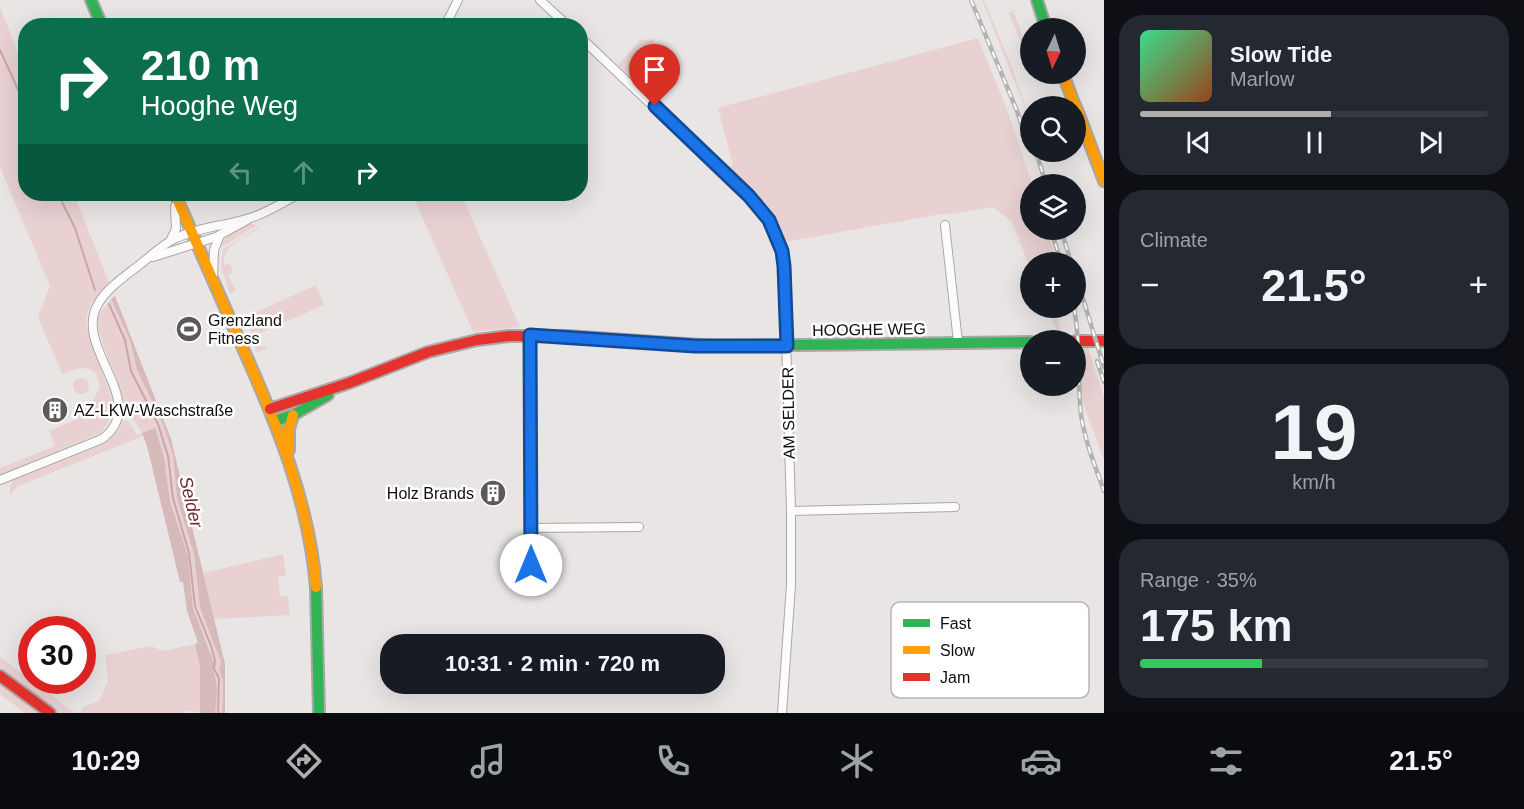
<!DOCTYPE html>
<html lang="en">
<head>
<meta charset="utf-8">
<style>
	body { margin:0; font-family:Helvetica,sans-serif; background:#242831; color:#f1f3f6; height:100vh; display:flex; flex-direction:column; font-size:22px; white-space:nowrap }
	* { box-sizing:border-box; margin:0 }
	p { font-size:20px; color:#9ea1a6 }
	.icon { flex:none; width:33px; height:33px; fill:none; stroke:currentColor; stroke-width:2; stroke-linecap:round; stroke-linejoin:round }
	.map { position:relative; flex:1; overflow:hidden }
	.drawer { display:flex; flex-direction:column; gap:15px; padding:15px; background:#0d0f14; width:420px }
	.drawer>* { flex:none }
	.top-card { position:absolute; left:18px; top:18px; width:570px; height:183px; border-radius:24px; box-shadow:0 6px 24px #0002; background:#0b6e4f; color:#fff; overflow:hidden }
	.needle { width:39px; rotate:184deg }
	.buttons { position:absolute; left:1020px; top:18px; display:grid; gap:12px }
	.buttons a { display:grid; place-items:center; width:66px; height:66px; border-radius:50%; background:#171b24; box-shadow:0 6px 24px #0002; font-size:30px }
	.speed { position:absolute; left:18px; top:616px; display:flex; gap:12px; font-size:30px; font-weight:700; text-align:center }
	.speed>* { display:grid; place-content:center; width:78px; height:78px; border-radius:50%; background:#171b24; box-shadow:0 6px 24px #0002; line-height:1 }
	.speed .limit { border:9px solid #d22; background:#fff; color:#111 }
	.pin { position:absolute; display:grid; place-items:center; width:51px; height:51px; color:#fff; margin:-62px -26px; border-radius:50% 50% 50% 0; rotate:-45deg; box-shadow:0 0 6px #0007 }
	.pin .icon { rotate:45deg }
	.me { position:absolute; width:66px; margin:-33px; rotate:0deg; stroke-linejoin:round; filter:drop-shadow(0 0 4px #0008) }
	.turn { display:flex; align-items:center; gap:21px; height:126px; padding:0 24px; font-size:27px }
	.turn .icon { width:78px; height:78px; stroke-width:2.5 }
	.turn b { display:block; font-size:42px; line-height:51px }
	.lanes { display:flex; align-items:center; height:57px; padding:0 24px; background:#0003; justify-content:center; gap:30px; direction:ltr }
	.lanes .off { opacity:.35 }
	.big { font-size:45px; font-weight:800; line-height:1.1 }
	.drawer .tile { flex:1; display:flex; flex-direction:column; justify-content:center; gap:9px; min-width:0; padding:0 21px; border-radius:24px; background:#242831 }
	.drawer .dial { align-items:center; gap:0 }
	.dial b { font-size:78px; line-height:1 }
	.song { display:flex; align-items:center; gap:18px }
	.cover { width:72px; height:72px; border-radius:9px; background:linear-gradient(135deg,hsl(150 70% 55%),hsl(20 70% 35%)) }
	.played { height:6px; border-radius:3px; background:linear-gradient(90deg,#aeaeaf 55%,#363941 55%) }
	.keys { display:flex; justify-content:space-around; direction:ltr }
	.heat { display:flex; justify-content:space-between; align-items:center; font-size:33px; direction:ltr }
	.charge { height:9px; border-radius:4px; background:linear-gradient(90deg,#34c759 35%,#363941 0) }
	.trip { position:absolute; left:380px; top:634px; width:345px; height:60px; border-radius:24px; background:#171b24; box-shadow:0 6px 24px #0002; font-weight:800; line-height:60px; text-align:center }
	.dock { display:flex; height:96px; justify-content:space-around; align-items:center; background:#090b0e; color:#9ea1a6 }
	.dock .icon { width:42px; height:42px }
	.dock .on { color:#aeaeaf }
	.dock b { font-size:27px; color:#f1f3f6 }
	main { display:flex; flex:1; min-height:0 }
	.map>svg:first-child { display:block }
</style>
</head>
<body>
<main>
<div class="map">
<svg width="1104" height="713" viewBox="0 0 1104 713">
	<rect width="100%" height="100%" fill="#e9e5e5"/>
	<!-- green -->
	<g fill="#e9d1d2">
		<polygon points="982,0 984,0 1012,67 1030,120"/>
		<path d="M0 7 23 66 25 65 26 194H74L110 285 94 303 93 301C88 309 86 316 86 325L113 403C112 416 109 424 100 433L0 475V468L55 446 49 431 79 418 76 409 93 401 100 387C97 362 79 367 62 374L38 317 50 286 0 167Z"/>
		<polygon points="1017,9 1014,12 1027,50 1025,51 1009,14 1004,15"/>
		<polygon points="978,38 1006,107 1032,184 1030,184 1030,230 1047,230 1057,262 1030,262 1030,268 1012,222 993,207 949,214 947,213 785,242 774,217 754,192 727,167 733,165 718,108"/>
		<polygon points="653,39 668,79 661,88 665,91 657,99 654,99 618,65 640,40"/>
		<polygon points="412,194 461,194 520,327 473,332"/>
		<polygon points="249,223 257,225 222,247 220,244 229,235"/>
		<path d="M258 227 262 234 258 229C243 238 222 245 224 265L230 264 233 272 228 275 236 291 230 294 221 267 223 249Z"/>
		<polygon points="316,285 324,305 256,335 261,347 266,346 267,348 256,353 250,328 245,317"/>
		<path d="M111 299 130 340 137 370 163 424 173 455 177 499 194 554 198 591 221 663 219 670 223 681 222 713H215L216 681 212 670 209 648 193 608 188 556 170 501 164 457 142 433 143 436 18 486 10 495V486L13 480 103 445 118 431 124 420 129 422 137 435 142 433 130 414V409L125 410C125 386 90 329 99 314 102 309 108 304 111 299Z"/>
		<polygon points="1047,308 1070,308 1071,310 1056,315 1062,336 1059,336"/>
		<polygon points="1076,345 1087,345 1104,397 1104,460 1076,384"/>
		<circle cx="81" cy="386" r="8"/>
		<polygon points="283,554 286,576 278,577 280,596 288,596 290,615 214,619 203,573"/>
		<polygon points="195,644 200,666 200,713 189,711 180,713 81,713 83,707 99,701 108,681 105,655 151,646 163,651"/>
		<polygon points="0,657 75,713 57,713 0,670"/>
		<polygon points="0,680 43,713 25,713 0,694"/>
	</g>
	<!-- forest -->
	<g fill="#d6b9b9">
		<polygon points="115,296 171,439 225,664 225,713 222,713 223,681 219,670 221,662 200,607 194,554 177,499 173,455 163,424 137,370 130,340 111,299"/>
		<path d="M155 428 164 457 170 501 188 556 193 608 214 663C212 671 215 674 216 682 218 692 216 703 215 713H200V666L195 644 198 643 187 611 183 582H180L147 446 142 433Z"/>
	</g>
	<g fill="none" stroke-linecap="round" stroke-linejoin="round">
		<!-- stream -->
		<g stroke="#caa6a7" stroke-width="2">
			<polyline points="0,50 21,96 26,118"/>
			<polyline points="58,194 75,228 95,290"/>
			<polyline points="109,304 125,340 131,371 158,424 168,456 173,498 189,553 195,606 211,646 215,660 214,669 219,678 218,713"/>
		</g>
		<defs>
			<g id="street">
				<polyline points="540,0 568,26"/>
				<polyline points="445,26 458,0"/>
				<path d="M580 37 749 197C768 217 779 238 784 266L791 511V585L782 713"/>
				<polyline points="945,225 958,342"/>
				<polyline points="171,239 176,229 175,207 178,201"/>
				<polyline points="153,257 216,237 247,220"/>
				<polyline points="213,277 214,250 220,235"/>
				<polyline points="529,335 531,565"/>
				<path d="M0 480 102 439C152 402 72 348 98 304 106 290 121 279 134 269 148 259 160 246 174 239 198 227 225 226 250 218 267 213 283 202 299 194"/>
				<polyline points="791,511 955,507"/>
				<polyline points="531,528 639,527"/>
			</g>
			<g id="fast">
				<polyline points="91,0 102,26"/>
				<polyline points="1037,0 1046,28"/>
				<polyline points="566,336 715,346 1030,342"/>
				<polyline points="275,421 293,415 328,395"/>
				<polyline points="316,587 319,713"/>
			</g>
			<g id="slow">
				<polyline points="1063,74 1075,106"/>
				<polyline points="1076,107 1104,181"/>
				<path d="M175 194C197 244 219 294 241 344 276 422 309 501 316 587"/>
				<polyline points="289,450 289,429 293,415"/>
			</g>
			<g id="jam">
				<polyline points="1076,341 1104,341"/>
				<polyline points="270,409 349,383 428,352 477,340 509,336 566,336"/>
				<polyline points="0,676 50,713"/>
			</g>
		</defs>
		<!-- street casing -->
		<use href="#street" stroke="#aba7a7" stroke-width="10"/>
		<!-- fast casing -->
		<use href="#fast" stroke="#aba7a7" stroke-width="14"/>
		<!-- slow casing -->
		<use href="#slow" stroke="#aba7a7" stroke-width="14"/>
		<!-- jam casing -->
		<use href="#jam" stroke="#aba7a7" stroke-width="14"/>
		<!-- street -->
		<use href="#street" stroke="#fcfbfb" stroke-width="8"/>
		<!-- fast -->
		<use href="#fast" stroke="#30b455" stroke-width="10"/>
		<!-- slow -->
		<use href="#slow" stroke="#ff9f0a" stroke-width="10"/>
		<!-- jam -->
		<use href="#jam" stroke="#e5322d" stroke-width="10"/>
		<defs>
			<g id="rail">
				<polyline points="971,0 1017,111 1030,150"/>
				<polyline points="1036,152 1046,184"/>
				<polyline points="1051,230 1061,262"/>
				<polyline points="1061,230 1071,262"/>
				<polyline points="1076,276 1104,367"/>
				<path d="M1074 308C1081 343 1077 379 1081 415 1085 441 1095 466 1104 491"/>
				<polyline points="1097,361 1104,382"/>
			</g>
		</defs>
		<!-- rail casing -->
		<use href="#rail" stroke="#b3b3b3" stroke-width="4.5"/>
		<!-- rail -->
		<use href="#rail" stroke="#fff" stroke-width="2" stroke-dasharray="7" stroke-linecap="butt"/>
	</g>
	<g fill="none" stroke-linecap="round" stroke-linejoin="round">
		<defs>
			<polyline id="route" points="531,565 530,335 695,346 787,346 784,266 782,251 769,220 749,196 655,106"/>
		</defs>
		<!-- route casing -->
		<use href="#route" stroke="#114b97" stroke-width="15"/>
		<!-- route -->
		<use href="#route" stroke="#1a73e8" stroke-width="10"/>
	</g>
	<!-- icons -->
	<defs>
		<symbol id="stadium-disc" viewBox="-11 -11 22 22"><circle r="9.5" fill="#5c5959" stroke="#fff"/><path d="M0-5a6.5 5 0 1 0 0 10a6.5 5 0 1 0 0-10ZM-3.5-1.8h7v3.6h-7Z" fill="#fff"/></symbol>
		<symbol id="building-disc" viewBox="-11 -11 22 22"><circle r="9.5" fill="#5c5959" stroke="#fff"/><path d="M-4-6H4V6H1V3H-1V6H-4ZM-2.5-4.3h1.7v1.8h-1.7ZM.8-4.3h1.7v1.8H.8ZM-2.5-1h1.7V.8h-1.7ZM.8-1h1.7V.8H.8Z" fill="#fff"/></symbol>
	</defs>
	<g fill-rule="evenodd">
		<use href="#stadium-disc" x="174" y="314" width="30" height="30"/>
		<use href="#building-disc" x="40" y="395" width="30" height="30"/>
		<use href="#building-disc" x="478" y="478" width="30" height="30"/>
	</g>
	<g text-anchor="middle" stroke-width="5" stroke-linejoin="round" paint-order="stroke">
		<!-- poi labels -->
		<g font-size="16" fill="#100d0d" stroke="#fff" text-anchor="start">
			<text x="208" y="326">Grenzland<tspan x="208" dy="18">Fitness</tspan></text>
			<text x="74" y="416">AZ-LKW-Waschstraße</text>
			<text x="474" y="499" text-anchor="end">Holz Brands</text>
		</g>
		<!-- street labels -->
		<g font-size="16" fill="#100d0d" stroke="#fff">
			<text transform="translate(869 329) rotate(-1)" y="6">HOOGHE WEG</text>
			<text transform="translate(788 413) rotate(-91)" y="6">AM SELDER</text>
		</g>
		<!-- water labels -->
		<g font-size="18" font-style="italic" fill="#6c2d32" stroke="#fff">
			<text transform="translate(191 502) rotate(77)" y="6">Selder</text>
		</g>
	</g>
	<!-- legend -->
	<rect x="891" y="602" width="198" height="96" rx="9" fill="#fff" stroke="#b7b6b6" stroke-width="1.5"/>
	<rect x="903" y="619" width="27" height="8" fill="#30b455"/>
	<rect x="903" y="646" width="27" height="8" fill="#ff9f0a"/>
	<rect x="903" y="673" width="27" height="8" fill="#e5322d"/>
	<g font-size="16" fill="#100d0d">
		<text x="940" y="629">Fast</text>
		<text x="940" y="656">Slow</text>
		<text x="940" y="683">Jam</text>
	</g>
</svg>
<div class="buttons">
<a><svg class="needle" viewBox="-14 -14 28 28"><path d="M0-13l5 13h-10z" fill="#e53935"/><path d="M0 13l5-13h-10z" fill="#9ea1a6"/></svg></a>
<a><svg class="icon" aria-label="search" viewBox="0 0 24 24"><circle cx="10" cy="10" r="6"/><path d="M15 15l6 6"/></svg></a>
<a><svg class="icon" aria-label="layers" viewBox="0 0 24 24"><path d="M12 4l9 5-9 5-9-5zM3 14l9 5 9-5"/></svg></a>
<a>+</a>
<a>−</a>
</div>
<div class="speed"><div class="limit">30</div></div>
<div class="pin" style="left:655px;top:106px;background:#d93025"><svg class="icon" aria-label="arrive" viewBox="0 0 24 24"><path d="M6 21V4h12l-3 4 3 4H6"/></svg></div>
<svg class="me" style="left:531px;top:565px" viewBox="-20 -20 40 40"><circle r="19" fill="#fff"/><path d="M0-13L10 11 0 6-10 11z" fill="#1a73e8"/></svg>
<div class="trip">10:31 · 2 min · 720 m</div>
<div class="top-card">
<div class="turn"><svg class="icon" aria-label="right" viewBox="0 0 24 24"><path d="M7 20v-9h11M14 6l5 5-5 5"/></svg><div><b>210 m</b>Hooghe Weg</div></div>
<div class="lanes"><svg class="icon off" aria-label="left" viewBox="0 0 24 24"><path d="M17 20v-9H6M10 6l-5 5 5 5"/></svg><svg class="icon off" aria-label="ahead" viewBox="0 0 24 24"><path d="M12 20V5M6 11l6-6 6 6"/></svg><svg class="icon" aria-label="right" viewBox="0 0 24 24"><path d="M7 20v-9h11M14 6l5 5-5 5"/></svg></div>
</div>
</div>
<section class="drawer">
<div class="tile">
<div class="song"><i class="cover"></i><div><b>Slow Tide</b><p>Marlow</p></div></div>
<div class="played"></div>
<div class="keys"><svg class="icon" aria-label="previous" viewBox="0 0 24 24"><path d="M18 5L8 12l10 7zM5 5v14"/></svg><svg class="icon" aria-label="pause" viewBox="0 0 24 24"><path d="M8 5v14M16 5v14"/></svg><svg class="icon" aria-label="next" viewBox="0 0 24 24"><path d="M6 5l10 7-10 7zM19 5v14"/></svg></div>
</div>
<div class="tile"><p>Climate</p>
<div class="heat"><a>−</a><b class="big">21.5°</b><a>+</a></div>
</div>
<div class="tile dial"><b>19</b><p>km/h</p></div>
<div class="tile"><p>Range · 35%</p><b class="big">175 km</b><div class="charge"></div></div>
</section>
</main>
<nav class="dock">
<b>10:29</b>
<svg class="icon on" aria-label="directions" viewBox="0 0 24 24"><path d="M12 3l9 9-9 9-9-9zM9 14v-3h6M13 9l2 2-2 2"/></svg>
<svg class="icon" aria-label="music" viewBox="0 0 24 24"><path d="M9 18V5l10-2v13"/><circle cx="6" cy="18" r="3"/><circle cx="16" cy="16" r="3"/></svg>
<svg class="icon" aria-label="phone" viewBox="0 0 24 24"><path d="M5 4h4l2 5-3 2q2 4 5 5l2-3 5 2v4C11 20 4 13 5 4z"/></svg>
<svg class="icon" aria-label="climate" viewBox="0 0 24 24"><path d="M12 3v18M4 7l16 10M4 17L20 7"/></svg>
<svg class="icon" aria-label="car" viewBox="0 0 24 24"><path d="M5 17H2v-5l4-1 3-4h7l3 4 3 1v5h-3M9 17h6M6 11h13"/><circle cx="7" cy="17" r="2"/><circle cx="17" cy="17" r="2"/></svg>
<svg class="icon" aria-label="filters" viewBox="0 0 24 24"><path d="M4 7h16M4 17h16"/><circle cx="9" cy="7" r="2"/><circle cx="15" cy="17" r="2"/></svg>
<b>21.5°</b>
</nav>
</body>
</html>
